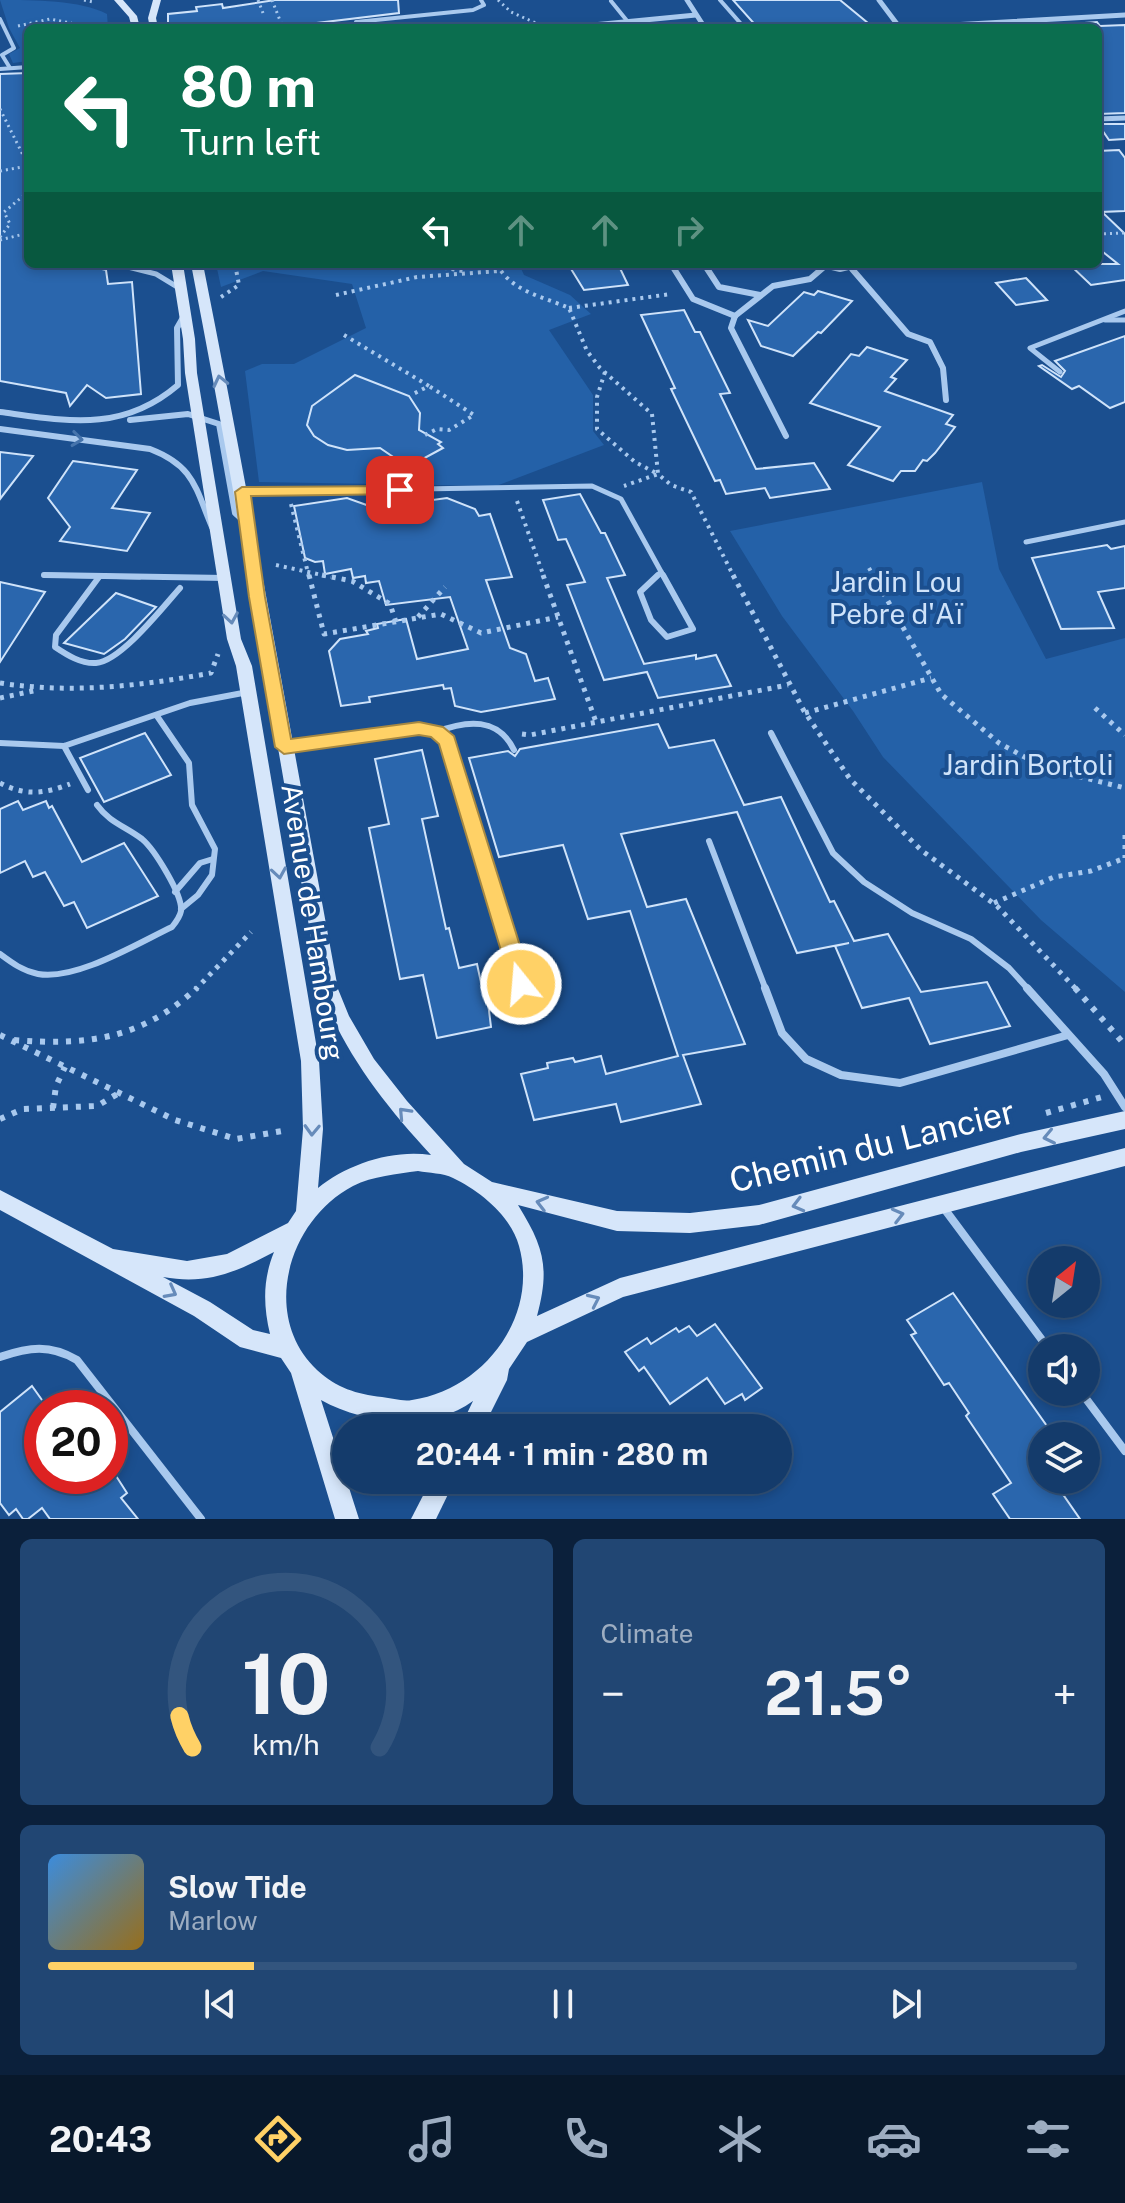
<!DOCTYPE html>
<html lang="en">
<head>
<meta charset="utf-8">
<style>
	body { margin:0; font-family:"Public Sans",sans-serif; background:#214673; color:#f1f3f6; height:100vh; display:flex; flex-direction:column; font-size:30px; white-space:nowrap }
	* { box-sizing:border-box; margin:0 }
	p { font-size:26px; color:#9dadc1 }
	.icon { flex:none; width:44px; height:44px; fill:none; stroke:currentColor; stroke-width:2; stroke-linecap:round; stroke-linejoin:round }
	.map { position:relative; height:1519px; overflow:hidden }
	.side { display:flex; flex-direction:column; gap:20px; padding:20px; background:#0b203b; flex:1 }
	.side>* { flex:none }
	.banner { position:absolute; left:24px; top:24px; width:1078px; height:244px; border-radius:12px; box-shadow:0 4px 12px #0003,0 0 0 2px #33557e; background:#0b6e4f; color:#fff; overflow:hidden }
	.needle { width:52px; rotate:30deg }
	.fabs { position:absolute; left:1028px; top:1246px; display:grid; gap:16px }
	.fabs a { display:grid; place-items:center; width:72px; height:72px; border-radius:50%; background:#143b6b; box-shadow:0 4px 12px #0003,0 0 0 2px #33557e; font-size:40px }
	.speed { position:absolute; left:24px; top:1390px; display:flex; gap:16px; font-size:40px; font-weight:700; text-align:center }
	.speed>* { display:grid; place-content:center; width:104px; height:104px; border-radius:50%; background:#143b6b; box-shadow:0 4px 12px #0003,0 0 0 2px #33557e; line-height:1 }
	.speed .limit { border:12px solid #d22; background:#fff; color:#111 }
	.pin { position:absolute; display:grid; place-items:center; width:68px; height:68px; color:#fff; margin:-34px; border-radius:16px; box-shadow:0 4px 12px #0006 }
	.me { position:absolute; width:88px; margin:-44px; rotate:343deg; stroke-linejoin:round; filter:drop-shadow(0 0 6px #0008) }
	.turn { display:flex; align-items:center; gap:28px; height:168px; padding:0 24px; font-size:36px }
	.turn .icon { width:104px; height:104px; stroke-width:2.5 }
	.turn b { display:block; font-size:56px; line-height:68px }
	.lanes { display:flex; align-items:center; height:76px; padding:0 24px; background:#0003; justify-content:center; gap:40px; direction:ltr }
	.lanes .off { opacity:.35 }
	.big { font-size:60px; font-weight:700; line-height:1.1 }
	.side .tile { flex:1; display:flex; flex-direction:column; justify-content:center; gap:12px; min-width:0; padding:0 28px; border-radius:12px; background:#214673 }
	.side .dial { align-items:center; gap:0 }
	.dial svg { height:208px; overflow:visible; fill:none; stroke:#33557e; stroke-width:7; stroke-linecap:round; text-anchor:middle }
	.dial text { fill:#f1f3f6; stroke:none }
	.song { display:flex; align-items:center; gap:24px }
	.cover { width:96px; height:96px; border-radius:12px; background:linear-gradient(135deg,hsl(210 70% 55%),hsl(40 70% 35%)) }
	.played { height:8px; border-radius:4px; background:linear-gradient(90deg,#ffd166 20%,#33557e 20%) }
	.keys { display:flex; justify-content:space-around; direction:ltr }
	.heat { display:flex; justify-content:space-between; align-items:center; font-size:44px; direction:ltr }
	.side .tiles { flex:1; display:grid; gap:20px; grid-template-columns:1fr 1fr }
	.tile:last-child { grid-column:span 2 }
	.trip { position:absolute; left:332px; top:1414px; width:460px; height:80px; border-radius:40px; background:#143b6b; box-shadow:0 4px 12px #0003,0 0 0 2px #33557e; font-weight:700; line-height:80px; text-align:center }
	.menu { display:flex; height:128px; justify-content:space-around; align-items:center; background:#08182b; color:#9dadc1 }
	.menu .icon { width:56px; height:56px }
	.menu .on { color:#ffd166 }
	.menu b { font-size:36px; color:#f1f3f6 }
	.map>svg:first-child { display:block }
</style>
</head>
<body>
<div class="map">
<svg width="1125" height="1519" viewBox="0 0 1125 1519">
	<rect width="100%" height="100%" fill="#1b4f8f"/>
	<!-- green -->
	<g fill="#2461a8">
		<path d="M0 0C33 0 81 0 107 14L108 28H28V61L13 63 9 54 20 48 9 28Z"/>
		<polygon points="216,264 519,264 524,275 570,295 591,314 549,330 593,395 593,431 604,445 496,486 259,482 245,371 262,364 294,364 366,328 352,284 263,271 221,287"/>
		<polygon points="982,482 999,569 1046,659 1125,638 1125,992 1041,920 883,757 853,711 782,616 730,531"/>
	</g>
	<!-- building -->
	<g fill="#2a66ad" stroke="#cfe3fa" stroke-width="2">
		<polygon points="275,0 398,0 399,13 275,28 168,28 168,14 197,11 196,7 222,4 223,8"/>
		<polygon points="733,0 840,0 874,28 839,28 835,24 758,28"/>
		<polygon points="1097,22 1100,26 1125,25 1125,113 1098,114 1098,28 1074,28 1070,24"/>
		<polygon points="28,73 28,264 82,264 106,270 108,284 132,282 141,394 106,398 87,385 70,406 66,393 0,381 0,74"/>
		<polygon points="1098,124 1125,124 1125,139 1109,140"/>
		<polygon points="1119,150 1125,158 1125,211 1102,212 1125,234 1125,280 1091,285 1069,264 1118,264 1098,248 1098,151"/>
		<polygon points="568,264 618,264 628,285 584,290"/>
		<polygon points="1026,278 1047,300 1016,305 996,283"/>
		<polygon points="818,291 852,301 821,333 818,332 793,356 761,346 748,320 768,326 804,292 814,295"/>
		<polygon points="684,310 695,332 700,332 730,393 720,394 756,469 814,463 830,489 770,498 765,488 726,494 720,480 715,481 671,389 675,388 641,315"/>
		<polygon points="1125,336 1125,402 1110,408 1079,386 1072,389 1039,366 1042,365 1061,377 1065,371 1055,361"/>
		<polygon points="867,347 907,360 891,377 896,379 885,391 953,415 946,424 955,427 935,453 927,461 923,460 915,471 901,471 893,481 848,465 880,427 810,403 851,354 859,356"/>
		<polygon points="355,375 409,396 420,413 419,430 441,442 438,444 443,448 408,467 380,448 347,450 328,445 314,436 307,425 312,406"/>
		<polygon points="0,452 33,456 0,499"/>
		<polygon points="73,461 137,470 112,508 150,513 127,551 60,541 70,527 48,498"/>
		<polygon points="580,494 601,533 605,533 625,575 607,578 644,664 696,655 696,659 716,655 731,686 658,698 647,672 604,680 567,585 585,582 566,539 558,540 543,500"/>
		<polygon points="408,496 411,503 447,498 475,509 479,516 490,514 512,577 486,580 510,648 526,654 535,681 548,678 555,699 481,712 455,706 451,688 444,689 443,685 369,697 370,702 341,706 329,651 340,639 368,634 366,631 378,628 377,624 406,619 417,659 468,649 450,597 386,605 379,581 366,583 365,576 353,578 351,569 325,574 323,561 315,562 305,558 294,506 347,498 375,508 383,500"/>
		<polygon points="1107,545 1111,549 1125,546 1125,588 1098,592 1114,628 1061,629 1032,558"/>
		<polygon points="0,582 45,592 0,662"/>
		<polygon points="116,593 156,607 125,639 104,654 64,643"/>
		<polygon points="658,724 669,748 714,740 744,805 781,797 830,902 834,901 854,941 888,934 921,992 987,982 1010,1026 930,1044 909,998 862,1008 835,946 849,943 797,953 737,812 621,834 647,907 686,899 745,1044 683,1055 701,1104 621,1122 616,1104 534,1120 521,1074 548,1068 547,1063 573,1058 575,1062 601,1056 606,1074 678,1056 630,911 588,919 563,845 499,857 469,758 508,751 515,756 520,749"/>
		<polygon points="145,733 171,775 104,802 80,758"/>
		<polygon points="422,750 438,816 422,819 446,929 449,928 459,968 477,964 482,987 486,986 491,1027 437,1038 423,975 400,979 369,828 389,824 375,759"/>
		<polygon points="18,801 23,810 46,801 49,808 52,806 82,862 124,843 158,896 87,928 74,902 64,906 45,872 33,877 25,861 0,873 0,809"/>
		<polygon points="953,1293 1054,1436 1042,1436 1042,1480 1053,1480 1080,1519 1010,1519 993,1494 1011,1483 966,1416 969,1413 949,1383 944,1385 911,1335 916,1333 907,1320"/>
		<polygon points="715,1324 762,1388 745,1400 742,1394 725,1404 707,1378 670,1404 644,1367 639,1371 625,1352 647,1338 651,1344 676,1328 679,1332 689,1326 697,1336"/>
		<polygon points="32,1386 42,1400 42,1476 110,1476 111,1468 127,1493 121,1498 138,1519 50,1519 42,1508 28,1519 23,1519 16,1509 9,1515 0,1503 0,1412"/>
	</g>
	<g fill="none" stroke-linecap="round" stroke-linejoin="round">
		<!-- path-far3 -->
		<g stroke="#a9c9ee" stroke-width="3" stroke-dasharray="2 4" stroke-linecap="butt">
			<polyline points="84,0 93,2"/>
			<polyline points="258,0 263,13"/>
			<polyline points="272,0 283,28"/>
			<polyline points="498,0 511,12 547,28"/>
			<polyline points="18,26 50,19 71,23 73,28"/>
			<polyline points="0,109 28,165"/>
			<polyline points="0,171 28,166"/>
			<polyline points="1098,234 1125,233"/>
			<polyline points="0,237 10,224 4,212 28,192"/>
			<polyline points="0,240 28,233"/>
		</g>
		<!-- path-far2 -->
		<g stroke="#a9c9ee" stroke-width="4" stroke-dasharray="3 5" stroke-linecap="butt">
			<polyline points="420,264 463,271"/>
			<path d="M497 264C510 291 544 297 569 308L587 351 600 368 652 414 658 474 671 485 691 492 734 577"/>
			<polyline points="336,295 417,277 499,271"/>
			<polyline points="221,297 239,285 235,264"/>
			<polyline points="569,308 671,294"/>
			<polyline points="344,335 429,386 413,394"/>
			<polyline points="605,372 597,397 597,429 635,462 658,474 624,486"/>
			<polyline points="425,435 437,429 449,430 474,415 429,386"/>
			<polyline points="517,501 544,577"/>
			<polyline points="291,504 309,577"/>
			<polyline points="276,565 331,577"/>
			<polyline points="869,568 874,577"/>
		</g>
		<!-- path-far1 -->
		<g stroke="#a9c9ee" stroke-width="5" stroke-dasharray="4 6" stroke-linecap="butt">
			<polyline points="309,575 324,634 441,614 481,633 558,617"/>
			<polyline points="322,575 352,581 390,604 396,622"/>
			<polyline points="543,575 596,722"/>
			<polyline points="733,575 804,711 850,779 921,850 997,906 1077,990"/>
			<polyline points="873,575 941,694 999,743 1030,760 1065,773 1125,788"/>
			<polyline points="418,617 445,587"/>
			<path d="M0 683C71 694 141 686 211 673L218 654"/>
			<polyline points="0,698 38,690"/>
			<polyline points="1095,708 1125,735"/>
			<polyline points="805,713 931,678"/>
			<polyline points="522,734 530,735 788,685"/>
			<path d="M0 783C25 796 44 794 70 784"/>
			<polyline points="1125,835 1125,858"/>
			<polyline points="994,903 1054,877 1091,871 1125,858"/>
			<polyline points="195,990 251,932"/>
		</g>
		<!-- path -->
		<g stroke="#a9c9ee" stroke-width="6" stroke-dasharray="5 8" stroke-linecap="butt">
			<polyline points="1075,988 1125,1045"/>
			<polyline points="0,1035 175,1120 236,1139 282,1131"/>
			<path d="M14 1040C88 1046 141 1039 197 988"/>
			<polyline points="53,1108 56,1086 65,1067"/>
			<polyline points="1046,1113 1102,1097"/>
			<polyline points="0,1119 23,1109 97,1106 119,1093"/>
		</g>
		<!-- lane-far3 -->
		<g stroke="#a9c9ee" stroke-width="4">
			<polyline points="720,0 742,25"/>
			<polyline points="611,1 628,22"/>
			<polyline points="0,19 14,48 2,55 10,68"/>
			<polyline points="356,22 473,10 484,5 481,0"/>
			<polyline points="0,69 28,67"/>
		</g>
		<!-- lane-far2 -->
		<g stroke="#a9c9ee" stroke-width="5">
			<polyline points="116,264 156,274 179,288"/>
			<polyline points="1105,320 1125,320"/>
			<polyline points="1060,372 1030,348 1125,311"/>
			<polyline points="242,492 592,486 621,499 664,577"/>
			<polyline points="1026,542 1125,522"/>
			<polyline points="44,575 140,577"/>
			<polyline points="656,577 661,572"/>
		</g>
		<!-- lane-far1 -->
		<g stroke="#a9c9ee" stroke-width="6">
			<polyline points="44,575 225,578"/>
			<polyline points="658,575 640,592 651,620 667,637 693,629 663,575"/>
			<path d="M99 577 56 635 55 647C67 655 81 664 96 663 121 661 163 607 180 588"/>
			<polyline points="157,716 189,763 192,805 215,849 212,875 198,895 181,909"/>
			<path d="M436 732C467 720 498 717 514 750"/>
			<polyline points="771,733 833,853 864,882 912,913 971,939 1009,968 1029,990"/>
			<polyline points="0,743 64,746 190,703 248,692"/>
			<polyline points="64,746 88,790"/>
			<polyline points="286,747 419,729 436,732 447,740 523,990"/>
			<polyline points="709,841 766,990"/>
			<polyline points="175,892 200,863 213,859"/>
			<path d="M0 954C12 963 23 971 38 974 76 981 138 943 172 927 176 922 180 917 181 911 183 895 154 849 142 839 125 826 110 823 97 805"/>
		</g>
		<!-- lane -->
		<g stroke="#a9c9ee" stroke-width="8">
			<polyline points="523,988 531,1015"/>
			<polyline points="765,988 782,1033 806,1059 841,1075 900,1083 1068,1035"/>
			<polyline points="1027,988 1104,1074 1125,1107"/>
			<polyline points="943,1207 1048,1348"/>
			<path d="M0 1357C29 1347 50 1344 77 1360L201 1519"/>
			<polyline points="1081,1392 1125,1451"/>
		</g>
		<!-- street-far1 -->
		<g stroke="#a9c9ee" stroke-width="5">
			<polyline points="687,0 705,28"/>
			<polyline points="879,0 900,28"/>
			<polyline points="562,28 696,15"/>
			<polyline points="899,28 1125,15"/>
			<polyline points="1098,119 1125,118"/>
		</g>
		<!-- street -->
		<g stroke="#a9c9ee" stroke-width="6">
			<polyline points="671,264 693,299 735,316"/>
			<polyline points="704,264 719,287 760,295"/>
			<polyline points="820,264 840,269 860,264"/>
			<polyline points="852,269 908,334 930,342 943,368 946,400"/>
			<polyline points="735,316 731,328 786,436"/>
			<polyline points="735,316 773,286 810,279 824,267"/>
			<path d="M0 412C67 421 122 433 178 385L177 328 185 314"/>
			<polyline points="130,420 188,414 219,424 235,513 245,522"/>
			<path d="M0 429 150 449C194 466 195 487 212 527"/>
		</g>
		<!-- secondary -->
		<g fill="#d6e6fa" fill-rule="evenodd">
			<polygon points="114,0 123,0 137,16 140,28 132,28 129,17"/>
			<polygon points="153,0 161,0 156,18 158,28 150,28 148,18"/>
			<path d="M171 264H183L195 339 197 373 241 639 252 666 319 1061 323 1129 318 1188C347 1164 393 1149 431 1155 384 1104 345 1054 320 989 277 747 238 505 191 264H203C251 505 293 747 338 989L349 1016 374 1059 407 1101 464 1164 492 1182 617 1211 690 1213 759 1205 1021 1134 1125 1111V1129L1021 1152 759 1225 690 1233 617 1231 518 1205C544 1247 550 1268 537 1316L620 1278 1125 1148V1166L623 1297 527 1342 509 1369 507 1380 483 1428H460L473 1401C431 1432 364 1424 321 1400L359 1519H335L291 1373 281 1358 240 1347 194 1316 0 1210V1190L113 1249 187 1261 227 1254 288 1223 296 1211 303 1129 301 1061 236 666 227 639 185 373 183 339ZM418 1171C429 1173 443 1173 453 1178 480 1191 511 1216 519 1246 539 1317 483 1390 412 1400 403 1402 392 1398 382 1397 356 1394 337 1388 317 1370 260 1316 288 1220 353 1186 373 1176 397 1174 418 1171ZM274 1252C263 1279 263 1305 270 1334L253 1330 210 1302 163 1277C208 1285 236 1272 274 1252Z"/>
			<polygon points="431,1480 455,1480 436,1519 411,1519"/>
		</g>
	</g>
	<!-- one-way arrows -->
	<defs><path id="oneway-chevron" d="M-2-3.5L2.5 0L-2 3.5" fill="none" stroke-width="1.6" stroke-linecap="round" stroke-linejoin="round" transform="scale(2)"/></defs>
	<g stroke="#668bba">
		<use href="#oneway-chevron" transform="translate(220 381) rotate(-103)"/>
		<use href="#oneway-chevron" transform="translate(231 618) rotate(81)"/>
		<use href="#oneway-chevron" transform="translate(279 873) rotate(81)"/>
		<use href="#oneway-chevron" transform="translate(404 1113) rotate(-133)"/>
		<use href="#oneway-chevron" transform="translate(312 1130) rotate(92)"/>
		<use href="#oneway-chevron" transform="translate(1049 1137) rotate(168)"/>
		<use href="#oneway-chevron" transform="translate(542 1203) rotate(-166)"/>
		<use href="#oneway-chevron" transform="translate(798 1205) rotate(165)"/>
		<use href="#oneway-chevron" transform="translate(898 1215) rotate(-14)"/>
		<use href="#oneway-chevron" transform="translate(171 1292) rotate(28)"/>
		<use href="#oneway-chevron" transform="translate(594 1300) rotate(-25)"/>
	</g>
	<use stroke="#4674ac" href="#oneway-chevron" transform="translate(77 439) rotate(7)"/>
	<!-- route -->
	<polygon fill="#ffd166" stroke="#a68842" stroke-width="2" points="400,486 405,487 405,494 251,496 265,597 291,739 419,722 443,727 454,736 532,984 529,990 521,993 514,990 511,984 439,744 431,737 419,735 284,754 275,747 249,597 235,492 242,487"/>
	<g text-anchor="middle" stroke-width="8" stroke-linejoin="round" paint-order="stroke">
		<!-- park labels -->
		<g font-size="28" fill="#cfe3fa" stroke="#1b4f8f">
			<text x="896" y="592">Jardin Lou<tspan x="896" dy="32">Pebre d'Aï</tspan></text>
			<text x="1028" y="775">Jardin Bortoli</text>
		</g>
		<!-- street labels -->
		<g font-size="28" fill="#fff" stroke="#1b4f8f">
			<text transform="translate(313 922) rotate(81)" y="10">Avenue de Hambourg</text>
		</g>
		<!-- near-street labels -->
		<g font-size="34" fill="#fff" stroke="#1b4f8f">
			<text transform="translate(872 1146) rotate(-14)" y="12">Chemin du Lancier</text>
		</g>
	</g>
</svg>
<div class="fabs">
<a><svg class="needle" viewBox="-14 -14 28 28"><path d="M0-13l5 13h-10z" fill="#e53935"/><path d="M0 13l5-13h-10z" fill="#9dadc1"/></svg></a>
<a><svg class="icon" aria-label="sound" viewBox="0 0 24 24"><path d="M4 9h4l5-4v14l-5-4H4zM17 9q2 3 0 6"/></svg></a>
<a><svg class="icon" aria-label="layers" viewBox="0 0 24 24"><path d="M12 4l9 5-9 5-9-5zM3 14l9 5 9-5"/></svg></a>
</div>
<div class="speed"><div class="limit">20</div></div>
<div class="pin" style="left:400px;top:490px;background:#d93025"><svg class="icon" aria-label="arrive" viewBox="0 0 24 24"><path d="M6 21V4h12l-3 4 3 4H6"/></svg></div>
<svg class="me" style="left:521px;top:984px" viewBox="-20 -20 40 40"><circle r="17" fill="#ffd166" stroke="#fff" stroke-width="3"/><path d="M0-11L8 9 0 5-8 9z" fill="#fff"/></svg>
<div class="trip">20:44 · 1 min · 280 m</div>
<div class="banner">
<div class="turn"><svg class="icon" aria-label="left" viewBox="0 0 24 24"><path d="M17 20v-9H6M10 6l-5 5 5 5"/></svg><div><b>80 m</b>Turn left</div></div>
<div class="lanes"><svg class="icon" aria-label="left" viewBox="0 0 24 24"><path d="M17 20v-9H6M10 6l-5 5 5 5"/></svg><svg class="icon off" aria-label="ahead" viewBox="0 0 24 24"><path d="M12 20V5M6 11l6-6 6 6"/></svg><svg class="icon off" aria-label="ahead" viewBox="0 0 24 24"><path d="M12 20V5M6 11l6-6 6 6"/></svg><svg class="icon off" aria-label="right" viewBox="0 0 24 24"><path d="M7 20v-9h11M14 6l5 5-5 5"/></svg></div>
</div>
</div>
<section class="side">
<div class="tiles">
<div class="tile dial"><svg viewBox="0 0 100 80">
<path d="M14 69A42 42 0 1 1 86 69"/>
<path d="M14 69A42 42 0 0 1 9 57" stroke="#ffd166"/>
<text x="50" y="56" font-size="32" font-weight="700">10</text>
<text x="50" y="72" font-size="11">km/h</text>
</svg></div>
<div class="tile"><p>Climate</p>
<div class="heat"><a>−</a><b class="big">21.5°</b><a>+</a></div>
</div>
<div class="tile">
<div class="song"><i class="cover"></i><div><b>Slow Tide</b><p>Marlow</p></div></div>
<div class="played"></div>
<div class="keys"><svg class="icon" aria-label="previous" viewBox="0 0 24 24"><path d="M18 5L8 12l10 7zM5 5v14"/></svg><svg class="icon" aria-label="pause" viewBox="0 0 24 24"><path d="M8 5v14M16 5v14"/></svg><svg class="icon" aria-label="next" viewBox="0 0 24 24"><path d="M6 5l10 7-10 7zM19 5v14"/></svg></div>
</div>
</div>
</section>
<nav class="menu">
<b>20:43</b>
<svg class="icon on" aria-label="directions" viewBox="0 0 24 24"><path d="M12 3l9 9-9 9-9-9zM9 14v-3h6M13 9l2 2-2 2"/></svg>
<svg class="icon" aria-label="music" viewBox="0 0 24 24"><path d="M9 18V5l10-2v13"/><circle cx="6" cy="18" r="3"/><circle cx="16" cy="16" r="3"/></svg>
<svg class="icon" aria-label="phone" viewBox="0 0 24 24"><path d="M5 4h4l2 5-3 2q2 4 5 5l2-3 5 2v4C11 20 4 13 5 4z"/></svg>
<svg class="icon" aria-label="climate" viewBox="0 0 24 24"><path d="M12 3v18M4 7l16 10M4 17L20 7"/></svg>
<svg class="icon" aria-label="car" viewBox="0 0 24 24"><path d="M5 17H2v-5l4-1 3-4h7l3 4 3 1v5h-3M9 17h6M6 11h13"/><circle cx="7" cy="17" r="2"/><circle cx="17" cy="17" r="2"/></svg>
<svg class="icon" aria-label="filters" viewBox="0 0 24 24"><path d="M4 7h16M4 17h16"/><circle cx="9" cy="7" r="2"/><circle cx="15" cy="17" r="2"/></svg>
</nav>
</body>
</html>
